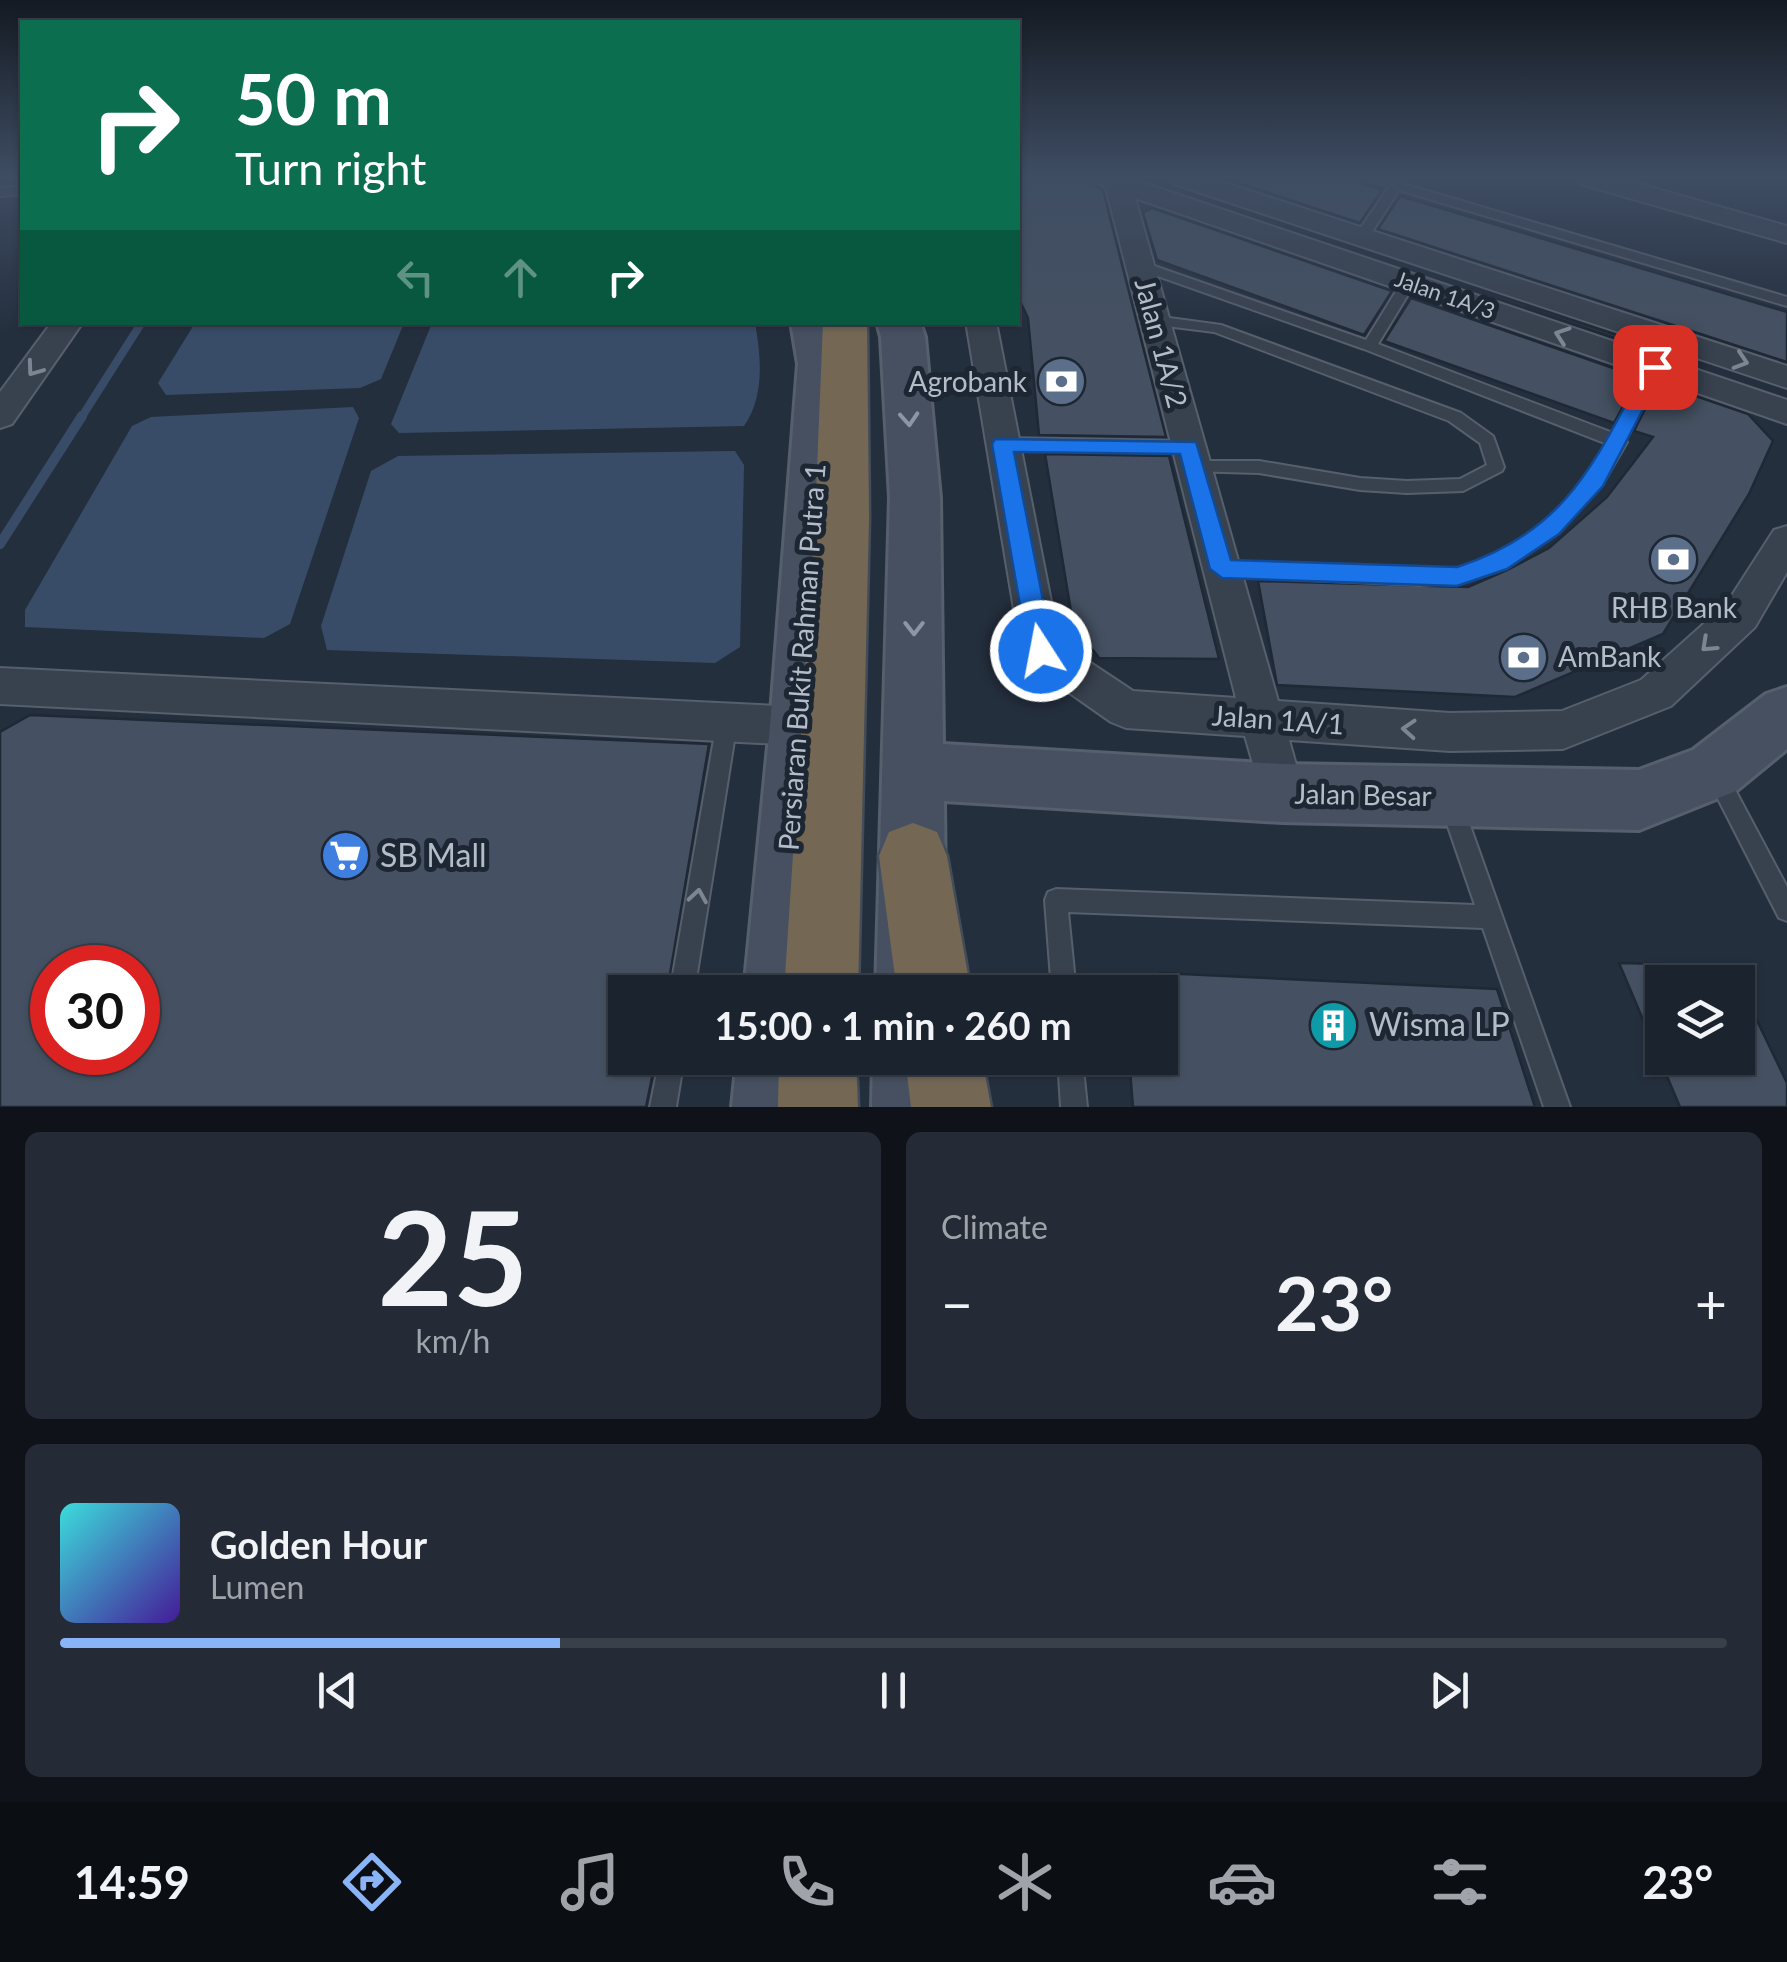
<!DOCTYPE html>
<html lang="en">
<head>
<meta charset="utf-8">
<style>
	body { margin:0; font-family:Lato,sans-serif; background:#242b36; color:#f1f3f6; height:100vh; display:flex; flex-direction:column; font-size:38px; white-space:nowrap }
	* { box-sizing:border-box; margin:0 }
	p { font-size:32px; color:#a0a4aa }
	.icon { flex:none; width:55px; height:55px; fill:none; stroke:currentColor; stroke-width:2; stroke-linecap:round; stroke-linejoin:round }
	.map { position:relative; height:1107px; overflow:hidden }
	.side { display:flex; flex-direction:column; gap:25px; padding:25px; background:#0f1319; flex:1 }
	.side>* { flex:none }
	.top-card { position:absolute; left:20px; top:20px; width:1000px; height:305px; border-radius:0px; box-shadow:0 2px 8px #0004,0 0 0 2px #39404a; background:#0b6e4f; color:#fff; overflow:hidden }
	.tools { position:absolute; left:1645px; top:965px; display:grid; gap:20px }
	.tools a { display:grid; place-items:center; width:110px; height:110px; border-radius:0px; background:#1b232e; box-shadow:0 2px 8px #0004,0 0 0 2px #39404a; font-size:50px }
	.speed { position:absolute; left:30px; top:945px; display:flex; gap:20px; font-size:50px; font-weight:700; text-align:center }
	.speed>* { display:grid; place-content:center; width:130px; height:130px; border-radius:50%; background:#1b232e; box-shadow:0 2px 8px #0004,0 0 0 2px #39404a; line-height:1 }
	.speed .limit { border:15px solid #d22; background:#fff; color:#111 }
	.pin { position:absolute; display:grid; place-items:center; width:85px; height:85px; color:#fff; margin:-42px; border-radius:20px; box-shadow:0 5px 15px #0006 }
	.me { position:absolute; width:110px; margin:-55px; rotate:349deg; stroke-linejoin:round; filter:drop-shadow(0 0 8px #0008) }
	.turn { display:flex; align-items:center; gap:35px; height:210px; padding:0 50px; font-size:45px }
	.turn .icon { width:130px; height:130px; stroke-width:2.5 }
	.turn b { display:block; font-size:70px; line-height:85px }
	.lanes { display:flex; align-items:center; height:95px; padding:0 50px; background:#0003; justify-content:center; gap:50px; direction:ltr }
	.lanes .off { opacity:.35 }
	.big { font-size:75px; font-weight:700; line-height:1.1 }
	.side .tile { flex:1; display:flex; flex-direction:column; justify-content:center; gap:15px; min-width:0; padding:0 35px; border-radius:15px; background:#242b36 }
	.side .dial { align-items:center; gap:0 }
	.dial b { font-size:130px; line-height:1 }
	.song { display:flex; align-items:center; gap:30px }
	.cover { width:120px; height:120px; border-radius:15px; background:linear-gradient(135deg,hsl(180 70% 55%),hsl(260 70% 35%)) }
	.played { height:10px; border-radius:5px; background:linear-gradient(90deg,#8ab4f8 30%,#39404a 30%) }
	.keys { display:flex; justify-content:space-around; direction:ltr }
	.heat { display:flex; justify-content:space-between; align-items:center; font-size:55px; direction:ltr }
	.side .tiles { flex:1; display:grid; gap:25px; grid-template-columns:1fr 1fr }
	.tile:last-child { grid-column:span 2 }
	.trip { position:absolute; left:608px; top:975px; width:570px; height:100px; border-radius:0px; background:#1b232e; box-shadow:0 2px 8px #0004,0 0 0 2px #39404a; font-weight:700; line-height:100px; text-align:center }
	.tabs { display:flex; height:160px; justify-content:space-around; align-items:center; background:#0b0e12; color:#a0a4aa }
	.tabs .icon { width:70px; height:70px }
	.tabs .selected { color:#8ab4f8 }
	.tabs b { font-size:45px; color:#f1f3f6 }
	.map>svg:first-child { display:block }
</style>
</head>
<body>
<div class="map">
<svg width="1787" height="1107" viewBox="0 0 1787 1107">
	<rect width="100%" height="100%" fill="#242f3e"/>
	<!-- water -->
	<g fill="#394c67">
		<polygon points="195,323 195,322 404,323 381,379 360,388 166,395 158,383"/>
		<path d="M432 323H755C761 356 765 396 744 426L399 433 391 424Z"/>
		<polygon points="353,407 359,418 290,624 264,638 25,627 25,610 132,426 151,417"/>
		<polygon points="735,451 744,465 740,647 715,663 327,650 321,626 371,471 398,456"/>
	</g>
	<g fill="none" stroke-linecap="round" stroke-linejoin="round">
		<!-- stream-far1 -->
		<polyline stroke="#394c67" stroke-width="8" points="81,418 142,322"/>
		<!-- stream -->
		<polyline stroke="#394c67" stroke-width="10" points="0,544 82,416"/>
	</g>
	<!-- building -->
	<g fill="#455162" stroke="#1f2835" stroke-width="2.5" fill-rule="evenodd">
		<polygon points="1018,178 1086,178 1103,190 1166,437 1039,435 1028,318 1018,297"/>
		<polygon points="1223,178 1346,178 1382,190 1360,223"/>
		<polygon points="1181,190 1643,344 1642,347 1180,191"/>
		<polygon points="1400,196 1787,312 1787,362 1378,229"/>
		<polygon points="1152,208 1392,291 1364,335 1157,260 1143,213"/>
		<polygon points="1411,298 1639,377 1614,423 1384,341"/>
		<polygon points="1658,383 1748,414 1773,441 1749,494 1663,634 1515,697 1277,685 1258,581 1468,587 1507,570 1549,548 1607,497 1653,437 1634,431"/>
		<polygon points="1045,454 1169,456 1219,659 1099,658 1073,624"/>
		<path d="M30 715 709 744 667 992H625V1058H656L646 1107H0V732ZM52 968H138V1052H52Z"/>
		<polygon points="1619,963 1662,964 1662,1058 1738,1058 1738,981 1787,1083 1787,1107 1680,1107"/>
		<polygon points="1160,973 1497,989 1535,1107 1133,1107 1129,1058 1160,1058"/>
	</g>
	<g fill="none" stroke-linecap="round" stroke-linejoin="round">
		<defs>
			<g id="lane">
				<polygon points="1365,178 1394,181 1395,178 1407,178 1404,184 1787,297 1787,306 1399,190 1368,238 1358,238 1356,235 1389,187"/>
				<polygon points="22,186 22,194 0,196 0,188"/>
				<polygon points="1140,261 1366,340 1403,280 1413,280 1415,283 1378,344 1613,433 1650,363 1660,363 1662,367 1625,439 1627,442 1602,485 1557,533 1505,567 1457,583 1419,585 1222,576 1216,574 1213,569 1216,564 1222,562 1419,571 1457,569 1493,557 1545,523 1590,477 1607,444 1364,349 1135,268 1135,262"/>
				<polygon points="1155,316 1221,325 1461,413 1493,436 1504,467 1502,471 1463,491 1407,493 1360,490 1259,473 1188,471 1186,467 1194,461 1259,461 1360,478 1407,481 1460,479 1487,465 1480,443 1449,421 1214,332 1150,324 1148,321"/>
				<polygon points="1002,438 1189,441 1197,447 1189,453 1002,450 994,444"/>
				<polygon points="727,713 734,716 737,722 694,992 670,992 717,722 720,716"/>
				<polygon points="1717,766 1724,769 1787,887 1787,921 1779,918 1710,783 1707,776 1710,769"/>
				<polygon points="1452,796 1459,799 1463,806 1570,1107 1544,1107 1483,928 1068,912 1076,992 1052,992 1045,900 1048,892 1056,889 1475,905 1441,806 1445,799"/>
				<polygon points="660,1058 684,1058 676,1107 650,1107"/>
				<polygon points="1058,1058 1082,1058 1087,1107 1061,1107"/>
			</g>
			<g id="street">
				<polygon points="1090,178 1129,178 1787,400 1787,424 1135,198 1278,701 1450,713 1562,711 1641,680 1727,603 1774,530 1787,526 1787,572 1755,627 1671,706 1563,749 1450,751 1289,740 1304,793 1298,808 1282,814 1266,808 1245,736 1126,728 1111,722 1027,663 1021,651 966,322 996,322 1059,642 1133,691 1236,698 1106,188"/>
				<polygon points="1170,178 1210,178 1787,366 1787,388 1174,184"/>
				<polygon points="1576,178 1619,178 1787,226 1787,243 1580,184"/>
				<polygon points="52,322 83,322 12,424 0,428 0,392"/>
				<polygon points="0,668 800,707 815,712 821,726 815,740 800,745 0,704"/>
			</g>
			<g id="secondary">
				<polygon points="791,322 833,322 842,364 830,726 814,992 744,992 770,726 798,364"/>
				<polygon points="877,322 920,322 925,337 940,498 943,744 1282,764 1639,770 1693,750 1766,694 1787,687 1787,749 1736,791 1639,830 1282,822 944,801 946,992 876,992 890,498 881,337"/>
				<polygon points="737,1058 811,1058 808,1107 732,1107"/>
				<polygon points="873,1058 947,1058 948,1107 872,1107"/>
			</g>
			<g id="highway">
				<polygon points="823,322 867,322 869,518 858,992 784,992 815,518"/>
				<polygon points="913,823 937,832 947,856 971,992 897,992 879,856 889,832"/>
				<polygon points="779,1058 856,1058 858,1107 778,1107"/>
				<polygon points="905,1058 982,1058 991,1107 911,1107"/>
			</g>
		</defs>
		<!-- lane casing -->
		<use href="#lane" stroke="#565f6c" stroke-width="4"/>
		<!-- street casing -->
		<use href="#street" stroke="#565f6c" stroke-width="4"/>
		<!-- secondary casing -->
		<use href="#secondary" stroke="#565f6c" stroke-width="6"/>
		<!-- highway casing -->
		<use href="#highway" stroke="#434c59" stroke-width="5"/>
		<!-- lane -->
		<use href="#lane" fill="#38414e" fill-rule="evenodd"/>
		<!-- street -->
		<use href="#street" fill="#38414e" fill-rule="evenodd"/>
		<!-- secondary -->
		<use href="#secondary" fill="#465061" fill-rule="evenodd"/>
		<!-- highway -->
		<use href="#highway" fill="#746855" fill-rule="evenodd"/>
	</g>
	<!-- one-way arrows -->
	<defs><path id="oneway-chevron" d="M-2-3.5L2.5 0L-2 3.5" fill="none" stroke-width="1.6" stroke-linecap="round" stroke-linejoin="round" transform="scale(2.5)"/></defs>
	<g stroke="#7c8592">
		<use href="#oneway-chevron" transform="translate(1562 335) rotate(-161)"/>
		<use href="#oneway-chevron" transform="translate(1741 361) rotate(18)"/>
		<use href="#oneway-chevron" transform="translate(34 369) rotate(126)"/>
		<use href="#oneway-chevron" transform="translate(1708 645) rotate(137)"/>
		<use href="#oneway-chevron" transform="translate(1409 729) rotate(-176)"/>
		<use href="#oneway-chevron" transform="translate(698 896) rotate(-81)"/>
	</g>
	<g stroke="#8e96a5">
		<use href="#oneway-chevron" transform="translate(909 419) rotate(86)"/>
		<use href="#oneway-chevron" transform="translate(914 628) rotate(90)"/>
	</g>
	<!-- sky -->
	<linearGradient id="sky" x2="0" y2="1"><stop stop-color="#141a22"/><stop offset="0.53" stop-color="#3f4d63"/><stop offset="1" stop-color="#3f4d63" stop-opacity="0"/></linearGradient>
	<rect width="1787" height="333" fill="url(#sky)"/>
	<!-- route -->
	<path fill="#1a73e8" stroke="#114b97" stroke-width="2.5" d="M1655 361 1665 367 1603 486 1559 534 1507 569 1457 586 1222 578 1210 569 1180 454 1014 452 1053 651 1049 658 1041 661 1032 658 1028 651 992 444 995 439 1196 442 1231 560 1457 567C1568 531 1594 462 1646 367Z"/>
	<!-- icons -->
	<defs>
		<symbol id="bank-disc" viewBox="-11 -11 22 22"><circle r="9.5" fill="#5c6f8a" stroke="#1d2633"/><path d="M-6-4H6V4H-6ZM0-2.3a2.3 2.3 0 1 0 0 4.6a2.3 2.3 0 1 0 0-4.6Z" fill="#fff"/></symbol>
		<symbol id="supermarket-disc" viewBox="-11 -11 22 22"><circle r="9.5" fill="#3f7fe0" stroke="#1d2633"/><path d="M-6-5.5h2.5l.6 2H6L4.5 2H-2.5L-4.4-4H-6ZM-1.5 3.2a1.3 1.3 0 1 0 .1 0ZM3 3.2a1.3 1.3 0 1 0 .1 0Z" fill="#fff"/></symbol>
		<symbol id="building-disc" viewBox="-11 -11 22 22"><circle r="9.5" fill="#0f9aa8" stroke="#1d2633"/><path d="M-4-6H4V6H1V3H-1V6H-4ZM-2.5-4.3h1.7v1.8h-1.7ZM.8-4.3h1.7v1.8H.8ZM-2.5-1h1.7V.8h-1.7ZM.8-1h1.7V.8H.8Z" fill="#fff"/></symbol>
	</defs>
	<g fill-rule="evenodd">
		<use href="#bank-disc" x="1034" y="354" width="55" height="55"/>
		<use href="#bank-disc" x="1646" y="532" width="55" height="55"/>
		<use href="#bank-disc" x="1496" y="630" width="55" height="55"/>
		<use href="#supermarket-disc" x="318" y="828" width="55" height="55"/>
		<use href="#building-disc" x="1306" y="998" width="55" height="55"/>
	</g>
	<g text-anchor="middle" stroke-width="10" stroke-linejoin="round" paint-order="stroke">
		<!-- far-street labels -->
		<g font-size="22" fill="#b4bcc9" stroke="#1d2633">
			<text transform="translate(1445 295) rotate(19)" y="8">Jalan 1A/3</text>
		</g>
		<!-- street labels -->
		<g font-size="28" fill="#b4bcc9" stroke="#1d2633">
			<text transform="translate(1161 343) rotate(75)" y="10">Jalan 1A/2</text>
			<text transform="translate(802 657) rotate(-86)" y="10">Persiaran Bukit Rahman Putra 1</text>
			<text transform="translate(1278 720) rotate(4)" y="10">Jalan 1A/1</text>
			<text transform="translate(1363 795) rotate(1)" y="10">Jalan Besar</text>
		</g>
		<!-- poi labels -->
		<g font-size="28" fill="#b4bcc9" stroke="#1d2633" text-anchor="end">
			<text x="1027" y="392">Agrobank</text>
			<text x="1674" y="618" text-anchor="middle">RHB Bank</text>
			<text x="1558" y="667" text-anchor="start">AmBank</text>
		</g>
		<!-- near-poi labels -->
		<g font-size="32" fill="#b4bcc9" stroke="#1d2633" text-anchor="start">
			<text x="380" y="867">SB Mall</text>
			<text x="1369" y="1036">Wisma LP</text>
		</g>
	</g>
</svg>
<div class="tools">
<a><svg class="icon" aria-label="layers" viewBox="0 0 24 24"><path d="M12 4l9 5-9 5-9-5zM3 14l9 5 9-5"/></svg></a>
</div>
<div class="speed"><div class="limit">30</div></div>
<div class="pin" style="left:1655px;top:367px;background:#d93025"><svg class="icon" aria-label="arrive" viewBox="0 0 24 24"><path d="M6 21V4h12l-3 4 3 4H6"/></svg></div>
<svg class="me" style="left:1041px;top:651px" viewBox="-20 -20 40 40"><circle r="17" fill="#1a73e8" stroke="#fff" stroke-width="3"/><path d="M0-11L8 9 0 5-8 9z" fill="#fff"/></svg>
<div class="trip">15:00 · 1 min · 260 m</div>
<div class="top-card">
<div class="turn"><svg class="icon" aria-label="right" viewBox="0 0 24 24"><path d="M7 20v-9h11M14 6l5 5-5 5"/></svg><div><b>50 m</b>Turn right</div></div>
<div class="lanes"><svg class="icon off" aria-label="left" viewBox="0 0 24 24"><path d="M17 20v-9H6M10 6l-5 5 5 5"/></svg><svg class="icon off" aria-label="ahead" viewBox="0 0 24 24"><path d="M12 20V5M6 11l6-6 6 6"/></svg><svg class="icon" aria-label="right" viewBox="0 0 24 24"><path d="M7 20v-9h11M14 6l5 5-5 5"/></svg></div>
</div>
</div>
<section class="side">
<div class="tiles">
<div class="tile dial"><b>25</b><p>km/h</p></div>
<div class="tile"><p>Climate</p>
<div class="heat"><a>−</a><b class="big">23°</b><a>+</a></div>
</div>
<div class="tile">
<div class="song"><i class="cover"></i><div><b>Golden Hour</b><p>Lumen</p></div></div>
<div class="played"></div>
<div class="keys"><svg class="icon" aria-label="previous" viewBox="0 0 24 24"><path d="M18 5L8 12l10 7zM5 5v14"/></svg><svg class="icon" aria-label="pause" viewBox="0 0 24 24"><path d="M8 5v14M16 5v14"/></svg><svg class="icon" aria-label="next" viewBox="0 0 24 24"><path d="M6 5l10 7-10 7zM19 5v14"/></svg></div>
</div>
</div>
</section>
<nav class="tabs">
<b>14:59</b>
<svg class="icon selected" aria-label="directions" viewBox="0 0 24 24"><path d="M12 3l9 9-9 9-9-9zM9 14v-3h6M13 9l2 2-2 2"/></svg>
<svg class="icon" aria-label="music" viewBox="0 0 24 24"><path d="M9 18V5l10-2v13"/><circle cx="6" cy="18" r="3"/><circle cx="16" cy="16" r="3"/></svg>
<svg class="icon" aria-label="phone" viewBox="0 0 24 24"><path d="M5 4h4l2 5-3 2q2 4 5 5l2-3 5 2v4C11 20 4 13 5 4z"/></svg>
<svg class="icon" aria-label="climate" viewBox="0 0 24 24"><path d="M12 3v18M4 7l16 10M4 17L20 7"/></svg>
<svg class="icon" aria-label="car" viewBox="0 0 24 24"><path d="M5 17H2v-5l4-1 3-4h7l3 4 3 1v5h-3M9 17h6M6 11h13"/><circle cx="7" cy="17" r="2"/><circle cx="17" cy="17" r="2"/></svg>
<svg class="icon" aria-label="filters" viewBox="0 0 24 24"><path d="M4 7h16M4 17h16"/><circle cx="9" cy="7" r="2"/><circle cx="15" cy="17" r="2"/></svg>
<b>23°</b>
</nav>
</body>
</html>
